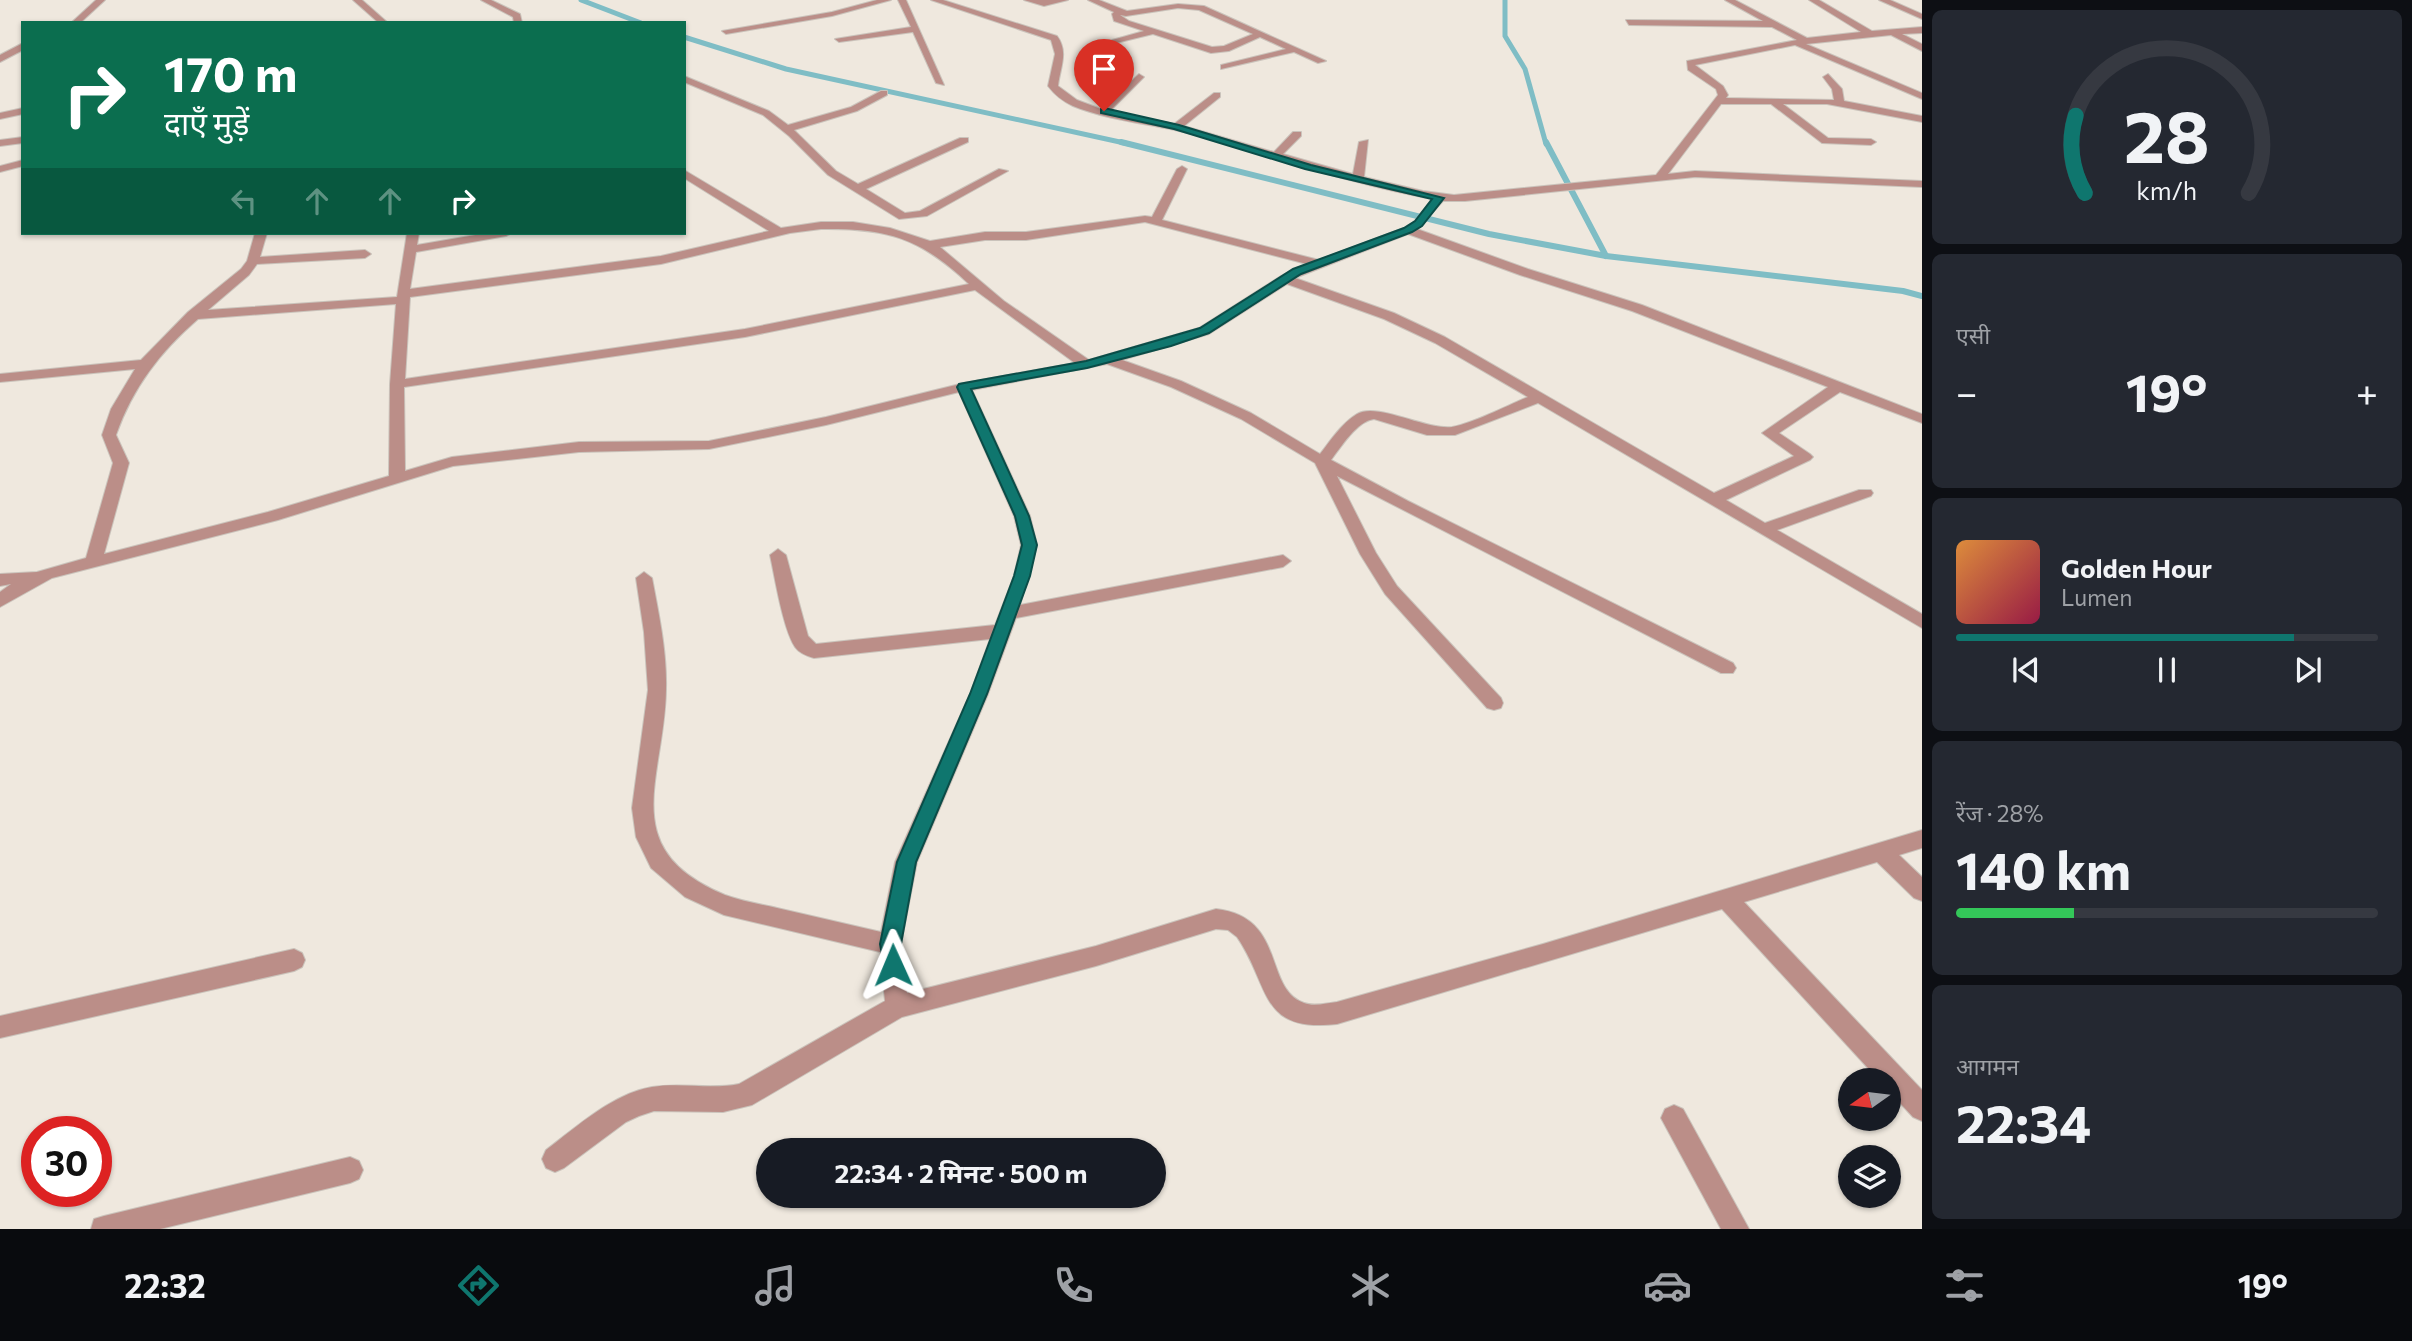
<!DOCTYPE html>
<html lang="hi">
<head>
<meta charset="utf-8">
<style>
	body { margin:0; font-family:Commissioner,"Noto Sans Devanagari",sans-serif; background:#242831; color:#f1f3f6; height:100vh; display:flex; flex-direction:column; font-size:26px; white-space:nowrap }
	* { box-sizing:border-box; margin:0 }
	p { font-size:23px; color:#9ea1a6 }
	.icon { flex:none; width:38px; height:38px; fill:none; stroke:currentColor; stroke-width:2; stroke-linecap:round; stroke-linejoin:round }
	.map { position:relative; flex:1; overflow:hidden }
	.panel { display:flex; flex-direction:column; gap:10px; padding:10px; background:#0d0f14; width:490px }
	.panel>* { flex:none }
	.banner { position:absolute; left:21px; top:21px; width:665px; height:214px; border-radius:0px; box-shadow:0 2px 5px #0004; background:#0b6e4f; color:#fff; overflow:hidden }
	.needle { width:46px; rotate:256deg }
	.tools { position:absolute; left:1838px; top:1068px; display:grid; gap:14px }
	.tools a { display:grid; place-items:center; width:63px; height:63px; border-radius:50%; background:#171b24; box-shadow:0 2px 5px #0004; font-size:35px }
	.speed { position:absolute; left:21px; top:1116px; display:flex; gap:14px; font-size:35px; font-weight:700; text-align:center }
	.speed>* { display:grid; place-content:center; width:91px; height:91px; border-radius:50%; background:#171b24; box-shadow:0 2px 5px #0004; line-height:1 }
	.speed .limit { border:10px solid #d22; background:#fff; color:#111 }
	.pin { position:absolute; display:grid; place-items:center; width:60px; height:60px; color:#fff; margin:-72px -30px; border-radius:50% 50% 50% 0; rotate:-45deg; box-shadow:0 0 7px #0007 }
	.pin .icon { rotate:45deg }
	.me { position:absolute; width:77px; margin:-38px; rotate:359deg; stroke-linejoin:round; filter:drop-shadow(0 0 5px #0008) }
	.turn { display:flex; align-items:center; gap:24px; height:147px; padding:0 28px; font-size:32px }
	.turn .icon { width:91px; height:91px; stroke-width:2.5 }
	.turn b { display:block; font-size:49px; line-height:60px }
	.lanes { display:flex; align-items:center; height:66px; padding:0 28px; background:#0003; justify-content:center; gap:35px; direction:ltr }
	.lanes .off { opacity:.35 }
	.big { font-size:52px; font-weight:700; line-height:1.1 }
	.panel .card { flex:1; display:flex; flex-direction:column; justify-content:center; gap:10px; min-width:0; padding:0 24px; border-radius:10px; background:#242831 }
	.panel .dial { align-items:center; gap:0 }
	.dial svg { height:182px; overflow:visible; fill:none; stroke:#363941; stroke-width:7; stroke-linecap:round; text-anchor:middle }
	.dial text { fill:#f1f3f6; stroke:none }
	.song { display:flex; align-items:center; gap:21px }
	.cover { width:84px; height:84px; border-radius:10px; background:linear-gradient(135deg,hsl(30 70% 55%),hsl(340 70% 35%)) }
	.played { height:7px; border-radius:4px; background:linear-gradient(90deg,#0f766e 80%,#363941 80%) }
	.keys { display:flex; justify-content:space-around; direction:ltr }
	.heat { display:flex; justify-content:space-between; align-items:center; font-size:38px; direction:ltr }
	.charge { height:10px; border-radius:5px; background:linear-gradient(90deg,#34c759 28%,#363941 0) }
	.trip { position:absolute; left:756px; top:1138px; width:410px; height:70px; border-radius:35px; background:#171b24; box-shadow:0 2px 5px #0004; font-weight:700; line-height:70px; text-align:center }
	.menu { display:flex; height:112px; justify-content:space-around; align-items:center; background:#090b0e; color:#9ea1a6 }
	.menu .icon { width:49px; height:49px }
	.menu .on { color:#0f766e }
	.menu b { font-size:32px; color:#f1f3f6 }
	main { display:flex; flex:1; min-height:0 }
	.map>svg:first-child { display:block }
</style>
</head>
<body>
<main>
<div class="map">
<svg width="1922" height="1229" viewBox="0 0 1922 1229">
	<rect width="100%" height="100%" fill="#efe8de"/>
	<g fill="none" stroke-linecap="round" stroke-linejoin="round">
		<!-- stream-far1 -->
		<g stroke="#7fbdc5" stroke-width="5">
			<polyline points="581,0 641,23"/>
			<polyline points="1505,0 1505,36 1525,69 1546,144"/>
			<polyline points="684,37 786,69 1129,144"/>
		</g>
		<!-- stream -->
		<g stroke="#7fbdc5" stroke-width="6">
			<polyline points="1121,142 1489,234 1606,256 1903,291 1922,296"/>
			<polyline points="1546,142 1606,256"/>
		</g>
		<defs>
			<g id="minor">
				<polygon points="96,0 105,0 80,23 71,23"/>
				<polygon points="353,0 362,0 388,23 379,23"/>
				<polygon points="481,0 491,0 520,14 522,23 514,23 513,17"/>
				<polygon points="877,0 891,0 832,16 726,34 722,31 832,12"/>
				<polygon points="898,0 906,0 944,85 936,83 913,32 839,42 835,39 911,27"/>
				<path d="M931 0H943L1057 36C1069 52 1060 68 1058 86L1077 100 1101 109 1139 74 1144 77 1110 111 1174 124 1214 93H1220V97L1184 126 1274 152 1293 132H1301V136L1283 154 1353 174 1359 142 1368 140 1364 177 1423 191 1454 195 1656 175 1718 95 1716 89 1688 70 1687 61 1797 40 1772 27 1629 25 1626 20 1763 21 1725 0H1735L1807 38 1861 32 1809 0H1819L1872 31 1922 27V33L1902 34 1922 44V51L1891 35 1806 44 1922 93V99L1795 45 1695 65 1723 86 1728 95 1726 98 1834 100 1832 89 1823 77 1828 74 1842 89 1844 101 1922 116V122L1827 104H1783L1828 138 1871 139 1876 142 1871 145 1822 143 1771 104H1721L1668 174 1695 171 1922 181V187L1695 177 1465 201H1443L1417 229 1528 269 1642 305 1922 414V423L1840 392 1779 433 1810 454 1813 457 1810 460 1726 500 1765 523 1859 490H1871L1873 493 1871 496 1777 530 1922 614V628L1538 403 1455 435H1427L1374 419C1357 421 1341 447 1331 460L1408 501 1733 663 1736 668 1733 673H1721L1337 476 1376 553 1397 586 1501 698 1503 703 1501 708 1494 710 1487 708 1385 594 1360 554 1315 463 1241 419 1171 387 1107 364 972 390 1030 516 1037 545 1020 605 1283 555 1291 561 1283 567 1016 618 988 694 917 862 901 944 907 993 1096 946 1216 909C1287 917 1263 989 1304 1003 1314 1007 1327 1003 1337 1002L1543 944 1922 830V848L1899 855 1922 877V901L1914 898 1877 862 1744 902 1922 1090V1121L1913 1117 1888 1090V1080H1879L1722 909 1337 1024C1258 1033 1271 986 1237 937L1228 930 1216 929 1096 966 902 1017 752 1105 723 1112 654 1111 639 1116 626 1122 564 1168 555 1172 546 1168 542 1159 546 1150C578 1126 612 1094 652 1087 681 1082 710 1090 739 1084L885 1001 880 952 724 915 685 897 651 868 636 837 632 808 648 690 644 632 636 578 644 572 652 578C659 615 667 652 666 689 665 778 614 849 725 895 741 901 760 904 777 908 812 916 846 924 881 932L895 862 970 694 990 639 814 658C807 656 799 653 795 647 783 629 775 578 770 555L778 549 786 555 808 636 816 644 995 625 1014 576 1021 545 1014 516 959 392 826 425 709 449 579 452 453 466 278 520 52 578 0 607V592L11 584 0 586V574L37 572 86 558 113 463 102 435 111 409 135 369 0 382V374L141 360 188 312 241 269 247 261 255 233H267L260 257 365 250 371 254 365 258 257 264 249 275 208 310 397 297 407 233H419L417 245 487 233H512L506 236 416 252 410 289 661 256 769 231 684 178V170L781 228 821 222H853L890 228 930 241 985 232H1026L1145 216 1152 217 1177 169 1182 166 1187 169 1162 220 1319 260 1404 228 1415 221 1432 199C1349 184 1272 156 1192 134 1153 124 1110 121 1073 106 1062 101 1055 95 1048 86L1055 54 1051 40ZM1145 222 1307 264 1281 276 1199 328 1089 360 1004 301 940 247 985 240H1026ZM821 229C888 228 920 238 969 284L745 329 405 379 410 297 661 264 790 233ZM1408 234 1520 275 1632 311 1828 387 1762 433 1794 456 1714 493 1445 337 1394 313 1295 278ZM1287 284 1384 319 1435 343 1528 397C1506 406 1474 423 1452 427 1425 430 1377 402 1357 414 1342 423 1331 440 1320 454L1251 413 1181 381 1122 360 1209 334ZM975 290 1075 363 964 383 826 417 709 441 579 442 452 457 405 471 404 387 745 337ZM396 304 390 384 389 476 268 512 104 554 129 463 116 435C133 387 160 352 198 319Z"/>
				<polygon points="1024,0 1068,0 1044,6"/>
				<path d="M1088 0H1099L1127 11 1178 4 1204 6 1326 61 1318 63 1294 52 1221 69V65L1286 49 1260 37 1229 51 1211 53 1153 34 1112 44V40L1144 31 1114 21 1112 14 1114 12ZM1178 8 1199 10 1253 34 1224 46 1212 47 1129 21 1120 15 1126 16Z"/>
				<polygon points="1879,0 1890,0 1922,14 1922,19"/>
				<polygon points="23,43 23,50 0,62 0,55"/>
				<polygon points="684,76 769,111 788,125 851,107 881,91 887,91 887,95 857,111 794,130 836,171 858,184 960,138 968,138 968,142 866,189 905,213 920,211 999,169 1008,171 927,216 899,219 828,175 789,136 763,115 684,82"/>
				<polygon points="23,108 23,114 0,119 0,113"/>
				<polygon points="23,137 23,143 0,146 0,140"/>
				<polygon points="23,160 23,166 0,172 0,166"/>
				<polygon points="294,949 302,953 305,960 302,967 294,971 0,1038 0,1016"/>
				<polygon points="1674,1105 1683,1109 1749,1229 1721,1229 1661,1118 1665,1109"/>
				<polygon points="350,1157 359,1161 363,1170 359,1179 350,1183 160,1229 91,1229 94,1219 104,1216"/>
			</g>
		</defs>
		<!-- minor casing -->
		<use href="#minor" stroke="#cac3bb" stroke-width="2"/>
		<!-- minor -->
		<use href="#minor" fill="#bb8e88" fill-rule="evenodd"/>
	</g>
	<!-- route -->
	<polygon fill="#0f766e" stroke="#0a4d48" stroke-width="2" points="1104,108 1179,125 1311,165 1444,198 1422,226 1412,232 1301,274 1209,333 1171,346 1087,368 971,389 1029,516 1037,545 1030,576 987,694 916,862 901,944 903,965 900,972 893,975 885,972 880,944 897,862 970,694 1014,576 1022,545 1015,516 957,387 959,384 1086,361 1200,328 1293,269 1404,228 1415,221 1432,199 1305,169 1174,129 1101,113 1101,109"/>
</svg>
<div class="tools">
<a><svg class="needle" viewBox="-14 -14 28 28"><path d="M0-13l5 13h-10z" fill="#e53935"/><path d="M0 13l5-13h-10z" fill="#9ea1a6"/></svg></a>
<a><svg class="icon" aria-label="layers" viewBox="0 0 24 24"><path d="M12 4l9 5-9 5-9-5zM3 14l9 5 9-5"/></svg></a>
</div>
<div class="speed"><div class="limit">30</div></div>
<div class="pin" style="left:1104px;top:111px;background:#d93025"><svg class="icon" aria-label="arrive" viewBox="0 0 24 24"><path d="M6 21V4h12l-3 4 3 4H6"/></svg></div>
<svg class="me" style="left:893px;top:965px" viewBox="-20 -20 40 40"><path d="M0-17L14 15 0 8-14 15z" fill="#0f766e" stroke="#fff" stroke-width="4"/></svg>
<div class="trip">22:34 · 2 मिनट · 500 m</div>
<div class="banner">
<div class="turn"><svg class="icon" aria-label="right" viewBox="0 0 24 24"><path d="M7 20v-9h11M14 6l5 5-5 5"/></svg><div><b>170 m</b>दाएँ मुड़ें</div></div>
<div class="lanes"><svg class="icon off" aria-label="left" viewBox="0 0 24 24"><path d="M17 20v-9H6M10 6l-5 5 5 5"/></svg><svg class="icon off" aria-label="ahead" viewBox="0 0 24 24"><path d="M12 20V5M6 11l6-6 6 6"/></svg><svg class="icon off" aria-label="ahead" viewBox="0 0 24 24"><path d="M12 20V5M6 11l6-6 6 6"/></svg><svg class="icon" aria-label="right" viewBox="0 0 24 24"><path d="M7 20v-9h11M14 6l5 5-5 5"/></svg></div>
</div>
</div>
<section class="panel">
<div class="card dial"><svg viewBox="0 0 100 80">
<path d="M14 69A42 42 0 1 1 86 69"/>
<path d="M14 69A42 42 0 0 1 10 35" stroke="#0f766e"/>
<text x="50" y="56" font-size="32" font-weight="700">28</text>
<text x="50" y="72" font-size="11">km/h</text>
</svg></div>
<div class="card"><p>एसी</p>
<div class="heat"><a>−</a><b class="big">19°</b><a>+</a></div>
</div>
<div class="card">
<div class="song"><i class="cover"></i><div><b>Golden Hour</b><p>Lumen</p></div></div>
<div class="played"></div>
<div class="keys"><svg class="icon" aria-label="previous" viewBox="0 0 24 24"><path d="M18 5L8 12l10 7zM5 5v14"/></svg><svg class="icon" aria-label="pause" viewBox="0 0 24 24"><path d="M8 5v14M16 5v14"/></svg><svg class="icon" aria-label="next" viewBox="0 0 24 24"><path d="M6 5l10 7-10 7zM19 5v14"/></svg></div>
</div>
<div class="card"><p>रेंज · 28%</p><b class="big">140 km</b><div class="charge"></div></div>
<div class="card"><p>आगमन</p><b class="big">22:34</b></div>
</section>
</main>
<nav class="menu">
<b>22:32</b>
<svg class="icon on" aria-label="directions" viewBox="0 0 24 24"><path d="M12 3l9 9-9 9-9-9zM9 14v-3h6M13 9l2 2-2 2"/></svg>
<svg class="icon" aria-label="music" viewBox="0 0 24 24"><path d="M9 18V5l10-2v13"/><circle cx="6" cy="18" r="3"/><circle cx="16" cy="16" r="3"/></svg>
<svg class="icon" aria-label="phone" viewBox="0 0 24 24"><path d="M5 4h4l2 5-3 2q2 4 5 5l2-3 5 2v4C11 20 4 13 5 4z"/></svg>
<svg class="icon" aria-label="climate" viewBox="0 0 24 24"><path d="M12 3v18M4 7l16 10M4 17L20 7"/></svg>
<svg class="icon" aria-label="car" viewBox="0 0 24 24"><path d="M5 17H2v-5l4-1 3-4h7l3 4 3 1v5h-3M9 17h6M6 11h13"/><circle cx="7" cy="17" r="2"/><circle cx="17" cy="17" r="2"/></svg>
<svg class="icon" aria-label="filters" viewBox="0 0 24 24"><path d="M4 7h16M4 17h16"/><circle cx="9" cy="7" r="2"/><circle cx="15" cy="17" r="2"/></svg>
<b>19°</b>
</nav>
</body>
</html>
